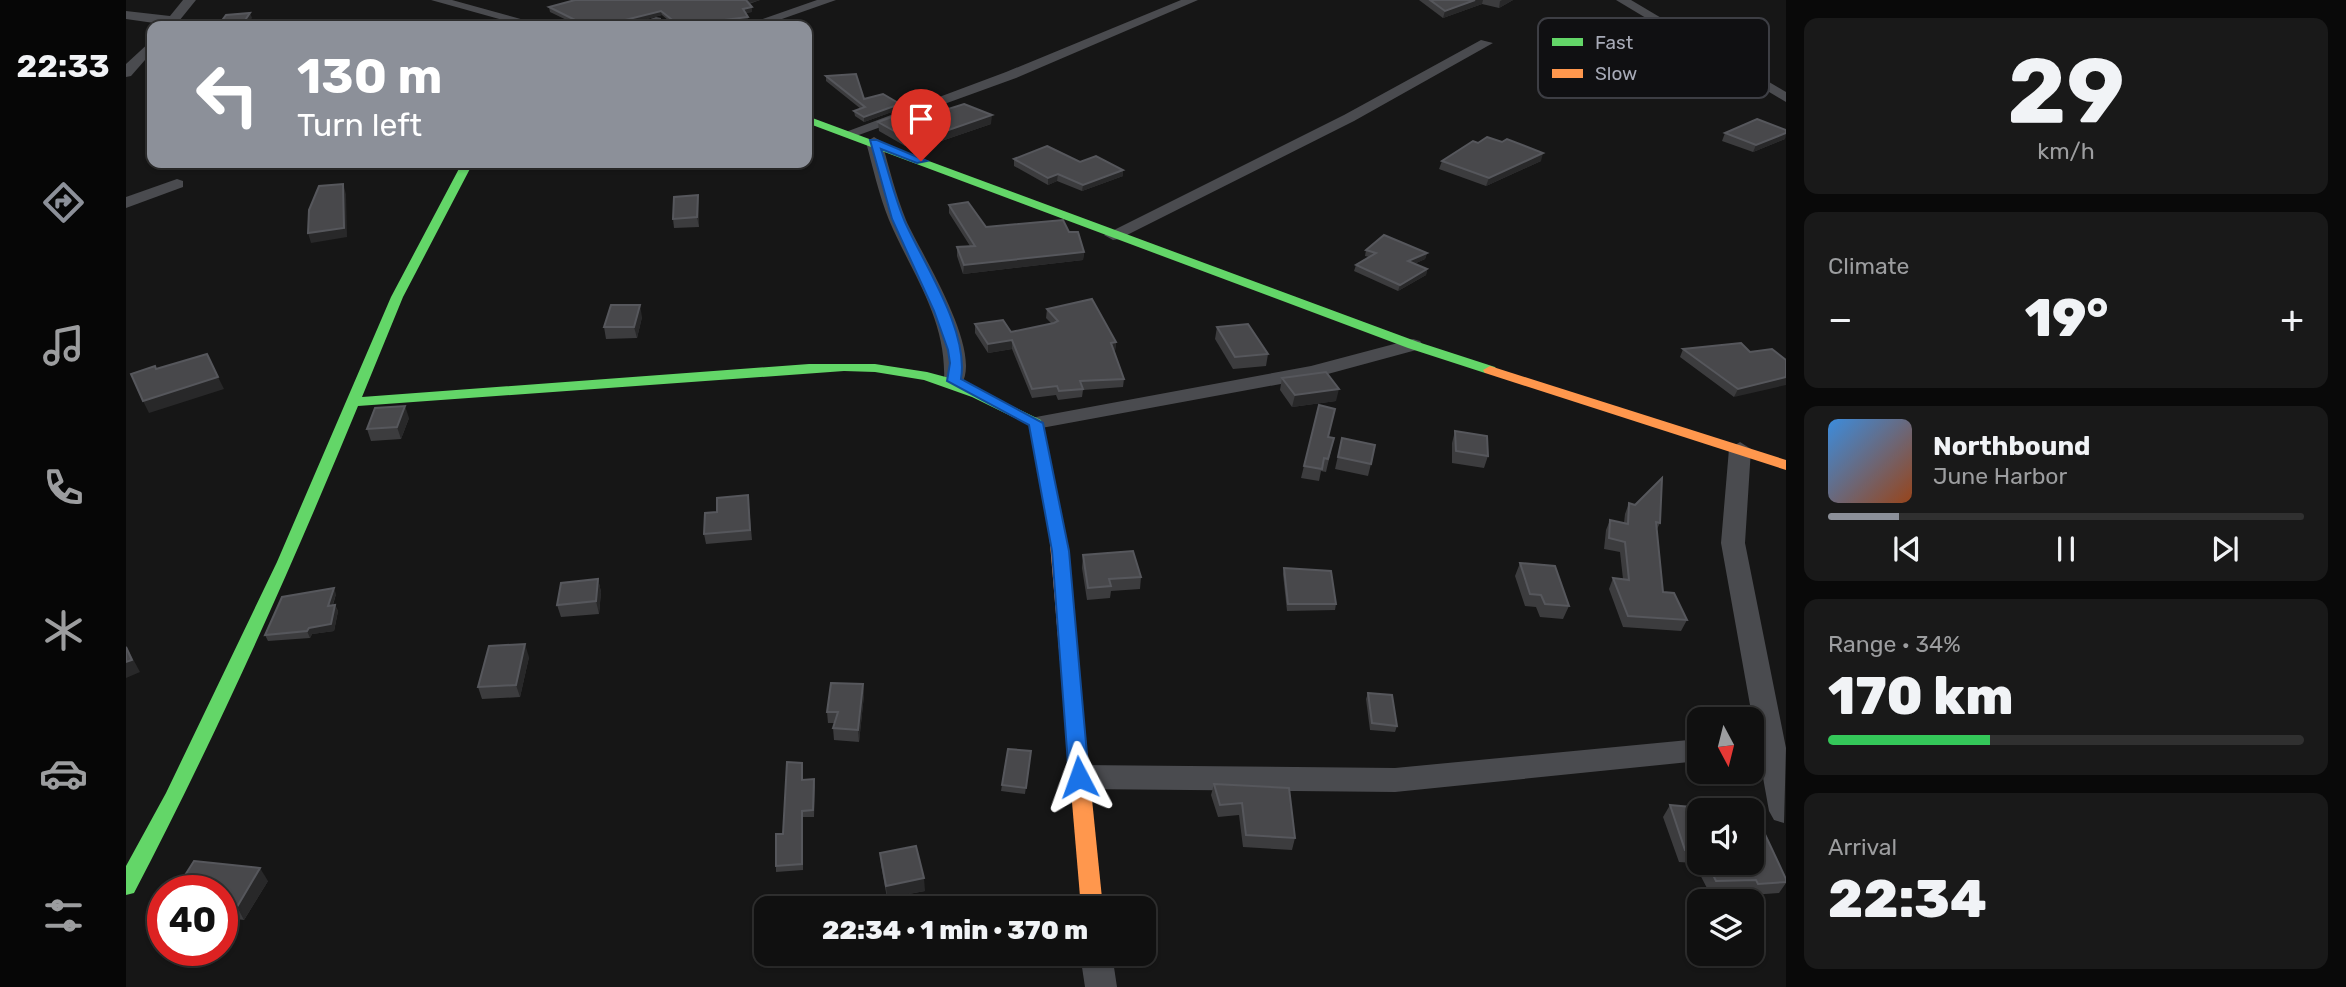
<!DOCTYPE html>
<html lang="en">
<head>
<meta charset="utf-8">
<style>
	body { margin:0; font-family:Rubik,sans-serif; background:#191919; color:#f1f3f6; height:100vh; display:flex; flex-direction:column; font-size:26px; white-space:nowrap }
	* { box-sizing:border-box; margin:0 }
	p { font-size:23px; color:#9c9d9f }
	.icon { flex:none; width:38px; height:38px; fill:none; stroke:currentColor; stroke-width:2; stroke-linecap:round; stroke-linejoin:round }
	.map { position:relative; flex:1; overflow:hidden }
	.side { display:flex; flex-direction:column; gap:18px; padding:18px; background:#090909; width:560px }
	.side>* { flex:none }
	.guide { position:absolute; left:21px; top:21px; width:665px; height:147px; border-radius:14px; box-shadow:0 2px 5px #0004,0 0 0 2px #303030; background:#8c9099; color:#fff; overflow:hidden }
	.needle { width:46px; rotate:173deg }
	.fabs { position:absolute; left:1561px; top:707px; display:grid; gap:14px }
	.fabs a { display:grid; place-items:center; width:77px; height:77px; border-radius:14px; background:#101010; box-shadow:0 2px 5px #0004,0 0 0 2px #303030; font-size:35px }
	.speed { position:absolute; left:21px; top:875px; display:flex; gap:14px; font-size:35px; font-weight:700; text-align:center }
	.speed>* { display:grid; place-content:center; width:91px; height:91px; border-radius:50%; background:#101010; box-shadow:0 2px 5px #0004,0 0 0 2px #303030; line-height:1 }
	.speed .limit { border:10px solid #d22; background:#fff; color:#111 }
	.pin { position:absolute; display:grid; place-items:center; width:60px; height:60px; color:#fff; margin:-72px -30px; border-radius:50% 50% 50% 0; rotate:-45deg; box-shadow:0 0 7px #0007 }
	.pin .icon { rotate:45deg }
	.me { position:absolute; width:77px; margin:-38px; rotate:356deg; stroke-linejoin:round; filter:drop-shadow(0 0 5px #0008) }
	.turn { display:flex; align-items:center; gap:24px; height:147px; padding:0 35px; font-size:32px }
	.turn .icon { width:91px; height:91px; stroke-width:2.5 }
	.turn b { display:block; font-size:49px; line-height:60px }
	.big { font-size:52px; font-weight:800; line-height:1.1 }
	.side .card { flex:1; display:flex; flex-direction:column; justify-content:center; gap:10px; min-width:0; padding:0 24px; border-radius:14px; background:#191919 }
	.side .dial { align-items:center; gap:0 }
	.dial b { font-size:91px; line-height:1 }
	.song { display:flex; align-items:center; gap:21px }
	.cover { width:84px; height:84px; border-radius:10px; background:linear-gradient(135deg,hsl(210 70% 55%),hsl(20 70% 35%)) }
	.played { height:7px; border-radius:4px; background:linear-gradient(90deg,#8c9099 15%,#303030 15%) }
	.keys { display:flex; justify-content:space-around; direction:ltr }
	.heat { display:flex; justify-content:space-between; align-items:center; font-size:38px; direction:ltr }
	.charge { height:10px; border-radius:5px; background:linear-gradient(90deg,#34c759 34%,#303030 0) }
	.trip { position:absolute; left:628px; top:896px; width:402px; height:70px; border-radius:14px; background:#101010; box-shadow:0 2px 5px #0004,0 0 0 2px #303030; font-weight:800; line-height:70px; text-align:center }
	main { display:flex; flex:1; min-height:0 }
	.tab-bar { display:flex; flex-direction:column; width:126px; justify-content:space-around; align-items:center; background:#060606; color:#9c9d9f }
	.tab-bar .icon { width:49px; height:49px }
	.tab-bar .selected { color:#8c9099 }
	.tab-bar b { font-size:32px; color:#f1f3f6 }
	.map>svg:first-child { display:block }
</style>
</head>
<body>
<main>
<nav class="tab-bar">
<b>22:33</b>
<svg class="icon selected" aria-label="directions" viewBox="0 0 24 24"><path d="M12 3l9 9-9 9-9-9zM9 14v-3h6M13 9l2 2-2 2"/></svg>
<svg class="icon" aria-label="music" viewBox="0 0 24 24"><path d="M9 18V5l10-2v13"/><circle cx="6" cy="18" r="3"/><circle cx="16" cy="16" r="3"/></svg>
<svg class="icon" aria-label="phone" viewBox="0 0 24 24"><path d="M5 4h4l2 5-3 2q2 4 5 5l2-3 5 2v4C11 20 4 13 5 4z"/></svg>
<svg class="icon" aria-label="climate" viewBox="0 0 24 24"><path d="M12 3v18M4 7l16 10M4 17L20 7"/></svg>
<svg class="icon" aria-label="car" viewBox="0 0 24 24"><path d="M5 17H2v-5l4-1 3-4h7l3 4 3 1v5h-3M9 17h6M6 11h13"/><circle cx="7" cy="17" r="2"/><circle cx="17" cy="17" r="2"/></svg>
<svg class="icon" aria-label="filters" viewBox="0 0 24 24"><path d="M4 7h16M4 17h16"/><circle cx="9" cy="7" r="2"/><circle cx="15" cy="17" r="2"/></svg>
</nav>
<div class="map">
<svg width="1660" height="987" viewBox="0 0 1660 987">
	<rect width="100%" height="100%" fill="#161616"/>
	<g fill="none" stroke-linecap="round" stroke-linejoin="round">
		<!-- street -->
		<g fill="#4a4b4f" fill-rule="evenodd">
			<polygon points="57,0 70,0 49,26 0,19 0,11 44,16"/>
			<polygon points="305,0 326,0 420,26 398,26"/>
			<polygon points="691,0 710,0 636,26 617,26"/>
			<polygon points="1055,0 1072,0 890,78 730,136 725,138 717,133 880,72"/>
			<polygon points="1490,0 1505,0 1660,92 1660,102"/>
			<polygon points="530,17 535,18 535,24 504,26"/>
			<polygon points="26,40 26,52 5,76 0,77 0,64"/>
			<polygon points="1355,40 1367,43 1228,121 993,239 987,240 978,235 1218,115"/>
			<path d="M748 137 756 142C763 168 770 195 780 220 795 254 858 351 835 385L828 387 818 381C821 319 786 274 763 220 753 195 747 168 740 142Z"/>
			<polygon points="51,179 57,181 57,187 0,208 0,197"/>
			<polygon points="1287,339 1294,341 1297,345 1294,349 1187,378 910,429 899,423 910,417 1185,366"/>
			<polygon points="1614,442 1625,449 1619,543 1660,748 1658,823 1648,820 1643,811 1595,543 1603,449"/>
			<polygon points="1573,739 1573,761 1269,792 953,789 943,785 939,777 943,769 953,765 1269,768"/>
			<polygon points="954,954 986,954 991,987 959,987"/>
		</g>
		<!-- fast -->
		<g fill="#63d668" fill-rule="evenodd">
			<polygon points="681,116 1292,342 1369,367 1371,370 1369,373 1359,373 1282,348 681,123"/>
			<path d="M336 163H347L277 297 236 397 683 364H749L801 372 831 380 915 420 939 532 931 537 923 532 903 425 846 397 798 380 749 372 718 371 232 406C164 571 91 734 8 893L0 895V866L40 793 151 562 265 297Z"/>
		</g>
		<!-- slow -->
		<g fill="#ff974d" fill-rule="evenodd">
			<polygon points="1364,366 1660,460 1660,470 1359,373 1357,370"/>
			<polygon points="931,527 939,532 977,908 955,908 923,532"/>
		</g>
	</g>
	<!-- wall -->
	<g fill="#3c3c3e">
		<polygon points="449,0 634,0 623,4 626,7 626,12 619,13 622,17 622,21 597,25 599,26 549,26 536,15 494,26 453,26 424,12 423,7"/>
		<polygon points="1293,0 1387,0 1373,8 1356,4 1317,18"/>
		<polygon points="1510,75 1492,92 1468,86 1469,81"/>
		<polygon points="700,76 738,99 774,109 738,122 729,116 728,111 735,109 700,81"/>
		<polygon points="800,116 865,124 792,149 784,145 779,146 753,131 752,122"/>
		<polygon points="1660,130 1659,139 1627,152 1596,141 1599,133"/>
		<polygon points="888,159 954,162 997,170 997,176 956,191 931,181 922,185 888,166"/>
		<polygon points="1316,161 1415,161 1360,186 1313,169"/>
		<polygon points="572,195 573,205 573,227 548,228 547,219"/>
		<polygon points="823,205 860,227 943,232 958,252 957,260 837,274 831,256 831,247 844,246 823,213"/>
		<polygon points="1240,250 1301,253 1299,259 1288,264 1301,269 1300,275 1272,291 1228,271 1230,265 1243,257 1239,256"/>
		<polygon points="921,309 990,342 989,351 988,351 998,379 997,387 957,390 956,397 932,400 930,395 906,398 886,349 862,353 849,333 849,324 885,332 926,324 920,318"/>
		<polygon points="516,317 511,338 480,339 478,327"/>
		<polygon points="1091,327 1142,354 1140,366 1107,369 1089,339"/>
		<polygon points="1557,349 1624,352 1646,349 1608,397 1554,357"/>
		<polygon points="1156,378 1210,401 1166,407 1154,390"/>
		<polygon points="1193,405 1202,437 1208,438 1200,472 1195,471 1193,481 1175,478"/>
		<polygon points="283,418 275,439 245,441 241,429"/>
		<polygon points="1329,431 1362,456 1358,468 1326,463 1326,443"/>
		<polygon points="1216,438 1245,464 1242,476 1209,469"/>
		<polygon points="622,495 626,540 580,544 578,534 591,512"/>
		<polygon points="1503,503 1534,523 1530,531 1537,592 1561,620 1555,631 1497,627 1483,589 1487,578 1497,579 1494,552 1478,549 1480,530 1484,520 1498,523 1499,514"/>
		<polygon points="957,555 1015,577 1014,589 985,591 984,598 961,600 956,568"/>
		<polygon points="1394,563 1443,606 1437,619 1414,617 1410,607 1399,606 1389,576"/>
		<polygon points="1158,568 1210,604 1209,610 1161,611 1157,574"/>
		<polygon points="472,579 475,592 473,614 435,617 431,605"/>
		<polygon points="210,594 207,605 209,605 212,611 208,631 186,634 184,638 142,641 139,635"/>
		<polygon points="403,657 394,697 356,699 352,687"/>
		<polygon points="737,684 738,695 733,742 708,740 707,728 709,723 702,723 701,712"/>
		<polygon points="1242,693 1271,726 1269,732 1244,730 1240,699"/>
		<polygon points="905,751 899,794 875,791 876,785"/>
		<polygon points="676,769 677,780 688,779 689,786 688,817 677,817 677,870 650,872 650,866 657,834"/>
		<polygon points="1088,784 1169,838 1166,850 1117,847 1113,815 1092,817 1085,795"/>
		<polygon points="1544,805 1573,810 1573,863 1626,863 1660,879 1660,883 1653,893 1625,895 1623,891 1583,892 1568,863 1553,862 1537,817"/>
		<polygon points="754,853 799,891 761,898 755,865"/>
		<polygon points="142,881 118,920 96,917 96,891"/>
	</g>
	<!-- shaded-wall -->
	<g fill="#282829">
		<polygon points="620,0 634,0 620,4"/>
		<polygon points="1349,0 1357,0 1356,4 1317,18 1319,11"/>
		<polygon points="1376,0 1387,0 1373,8 1374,1"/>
		<polygon points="626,7 626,12 617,13 617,9"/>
		<polygon points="535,11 536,15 494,26 475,26"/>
		<polygon points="124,13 126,18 120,26 115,26"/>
		<polygon points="622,17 622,21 591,26 591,21"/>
		<polygon points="1512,70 1510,75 1492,92 1494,87"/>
		<polygon points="774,104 774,109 738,122 738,117"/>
		<polygon points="866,115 865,124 792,149 791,141"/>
		<polygon points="1660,133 1659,139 1627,152 1630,145"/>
		<polygon points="783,136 784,145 779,146 779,137"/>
		<polygon points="1417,153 1415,161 1360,186 1363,178"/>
		<polygon points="997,170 997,176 956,191 957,185"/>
		<polygon points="932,174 931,181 922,185 922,178"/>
		<polygon points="217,184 220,194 221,237 185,243 182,233"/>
		<polygon points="572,195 573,205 573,227 571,217"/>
		<polygon points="958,252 957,260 837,274 838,265"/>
		<polygon points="1301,253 1299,259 1281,267 1282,261"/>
		<polygon points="1301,269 1300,275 1272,291 1274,285"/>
		<polygon points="514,305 516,317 511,338 508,327"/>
		<polygon points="886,340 886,349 862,353 862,344"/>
		<polygon points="990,342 989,351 984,351 985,343"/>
		<polygon points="92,377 98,389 23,413 17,401"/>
		<polygon points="1660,377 1660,385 1608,397 1612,389"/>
		<polygon points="1213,389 1210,401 1166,407 1169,395"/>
		<polygon points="279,406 283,418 275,439 271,427"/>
		<polygon points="472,579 475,592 473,614 470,601"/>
		<polygon points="208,588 210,594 204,612 202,606"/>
		<polygon points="209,605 212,611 208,631 186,634 184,638 181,631 183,628"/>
		<polygon points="399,644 403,657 394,697 390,685"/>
		<polygon points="0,646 14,672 0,678"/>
		<polygon points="737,684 738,695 733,742 732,730"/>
		<polygon points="134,868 142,881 118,920 111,907"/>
		<polygon points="798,878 799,891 761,898 760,886"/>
	</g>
	<!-- building -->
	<g fill="#48484b" stroke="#56575c" stroke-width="2">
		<polygon points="449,0 620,0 626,7 617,9 622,17 591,21 599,26 554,26 535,11 475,26 461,26 423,7"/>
		<polygon points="1304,0 1349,0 1319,11"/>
		<polygon points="124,13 115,26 92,26 100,15"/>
		<polygon points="730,74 738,99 757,94 774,104 738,117 728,111 739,107 700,76"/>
		<polygon points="838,104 866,115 791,141 783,136 779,137 752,122 788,109 800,116"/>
		<polygon points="1631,119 1660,130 1660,133 1630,145 1599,133"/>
		<polygon points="1361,137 1376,142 1381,139 1417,153 1363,178 1316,161 1347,141 1352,143"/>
		<polygon points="921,146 954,162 970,156 997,170 957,185 932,174 922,178 888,159"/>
		<polygon points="217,184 218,228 182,233 183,210 193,186"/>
		<polygon points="572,195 571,217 547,219 548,197"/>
		<polygon points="842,202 860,227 937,220 943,232 952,232 958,252 838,265 831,247 849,246 823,205"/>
		<polygon points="1258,235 1301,253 1282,261 1301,269 1274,285 1230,265 1250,253 1240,250"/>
		<polygon points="966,299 990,342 985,343 998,379 954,381 957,389 933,391 931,386 906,389 886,340 862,344 849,324 877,320 885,332 928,323 932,321 921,309"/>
		<polygon points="485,305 514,305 508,327 478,327"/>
		<polygon points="1122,324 1142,354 1109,357 1091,327"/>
		<polygon points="1615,343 1624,352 1646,349 1660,360 1660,377 1612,389 1557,349"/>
		<polygon points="81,354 92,377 17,401 5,374 29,366 30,369"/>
		<polygon points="1200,372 1213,389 1169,395 1156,378"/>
		<polygon points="1193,405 1209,409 1202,437 1208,438 1202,459 1198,458 1196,469 1178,466"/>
		<polygon points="279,406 271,427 241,429 249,408"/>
		<polygon points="1329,431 1361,436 1362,456 1330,451"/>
		<polygon points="1216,438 1249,445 1245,464 1212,457"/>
		<polygon points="1536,478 1534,523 1530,522 1537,592 1548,593 1561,620 1502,616 1487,578 1503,580 1499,542 1483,538 1484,520 1502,524 1503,503 1509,505"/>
		<polygon points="622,495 624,530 578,534 579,513 591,512 591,498"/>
		<polygon points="1007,551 1015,577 983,579 985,586 962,588 957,555"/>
		<polygon points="1394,563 1429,566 1443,606 1419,604 1415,595 1404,594"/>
		<polygon points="1158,568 1205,571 1210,604 1162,604"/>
		<polygon points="472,579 470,601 431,605 435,583"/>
		<polygon points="208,588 202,606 209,605 205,624 183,628 181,631 139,635 156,597"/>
		<polygon points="399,644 390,685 352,687 363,646"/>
		<polygon points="0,647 6,660 0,662"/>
		<polygon points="705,683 737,684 732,730 707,728 712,712 701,712"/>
		<polygon points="1242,693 1266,695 1271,726 1246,723"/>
		<polygon points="882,749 905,751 900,788 876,785"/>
		<polygon points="661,762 676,763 676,780 688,779 687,810 676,811 676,864 650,866 650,834 657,834"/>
		<polygon points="1088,784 1163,788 1169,838 1120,835 1116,803 1094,805"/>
		<polygon points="1544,805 1598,810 1573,810 1573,852 1559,850"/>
		<polygon points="1626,813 1629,813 1660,879 1660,882 1632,884 1630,880 1590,881 1581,863 1626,863"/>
		<polygon points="790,846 798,878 760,886 754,853"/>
		<polygon points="68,861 134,868 111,907 96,906 96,891 49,891"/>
	</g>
	<!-- route -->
	<path fill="#1a73e8" stroke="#114b97" stroke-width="2" d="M744 140H751L801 161 791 163 755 149C763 173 769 199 779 222 799 266 843 331 835 379L917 423 943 551 963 777 960 783H946L943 777 926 551 903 425 821 381 824 363 822 350 808 311 766 219Z"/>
	<!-- legend -->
	<rect x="1412" y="18" width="231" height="80" rx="10" fill="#101012" stroke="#3d3e44" stroke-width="2"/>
	<rect x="1426" y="38" width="31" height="8" fill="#63d668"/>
	<rect x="1426" y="69" width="31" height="9" fill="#ff974d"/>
	<g font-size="19" fill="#a7aab7">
		<text x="1469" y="49">Fast</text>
		<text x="1469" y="80">Slow</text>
	</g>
</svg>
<div class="fabs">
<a><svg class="needle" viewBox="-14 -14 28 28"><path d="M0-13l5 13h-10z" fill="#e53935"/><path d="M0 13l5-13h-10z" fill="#9c9d9f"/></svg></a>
<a><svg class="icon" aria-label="sound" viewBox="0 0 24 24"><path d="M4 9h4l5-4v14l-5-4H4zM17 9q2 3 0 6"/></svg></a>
<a><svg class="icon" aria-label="layers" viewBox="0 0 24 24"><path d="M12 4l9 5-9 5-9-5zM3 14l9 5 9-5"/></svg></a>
</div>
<div class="speed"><div class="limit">40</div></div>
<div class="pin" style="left:795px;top:161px;background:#d93025"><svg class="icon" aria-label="arrive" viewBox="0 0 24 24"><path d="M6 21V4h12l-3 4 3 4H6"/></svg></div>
<svg class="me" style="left:953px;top:777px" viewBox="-20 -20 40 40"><path d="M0-17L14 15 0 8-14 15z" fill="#1a73e8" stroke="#fff" stroke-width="4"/></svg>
<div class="trip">22:34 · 1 min · 370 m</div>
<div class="guide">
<div class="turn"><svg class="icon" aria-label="left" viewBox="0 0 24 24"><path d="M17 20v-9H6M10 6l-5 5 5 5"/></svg><div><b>130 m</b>Turn left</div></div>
</div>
</div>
<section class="side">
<div class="card dial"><b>29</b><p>km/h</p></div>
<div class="card"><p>Climate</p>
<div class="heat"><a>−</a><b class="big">19°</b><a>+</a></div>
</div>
<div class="card">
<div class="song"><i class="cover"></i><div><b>Northbound</b><p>June Harbor</p></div></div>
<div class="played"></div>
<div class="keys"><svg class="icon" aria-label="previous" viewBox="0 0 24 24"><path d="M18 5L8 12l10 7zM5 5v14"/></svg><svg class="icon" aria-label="pause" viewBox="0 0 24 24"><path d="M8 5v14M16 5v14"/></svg><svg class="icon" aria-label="next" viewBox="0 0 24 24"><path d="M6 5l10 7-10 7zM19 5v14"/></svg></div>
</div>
<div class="card"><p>Range · 34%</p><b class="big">170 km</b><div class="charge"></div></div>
<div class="card"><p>Arrival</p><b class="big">22:34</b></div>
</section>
</main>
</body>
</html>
